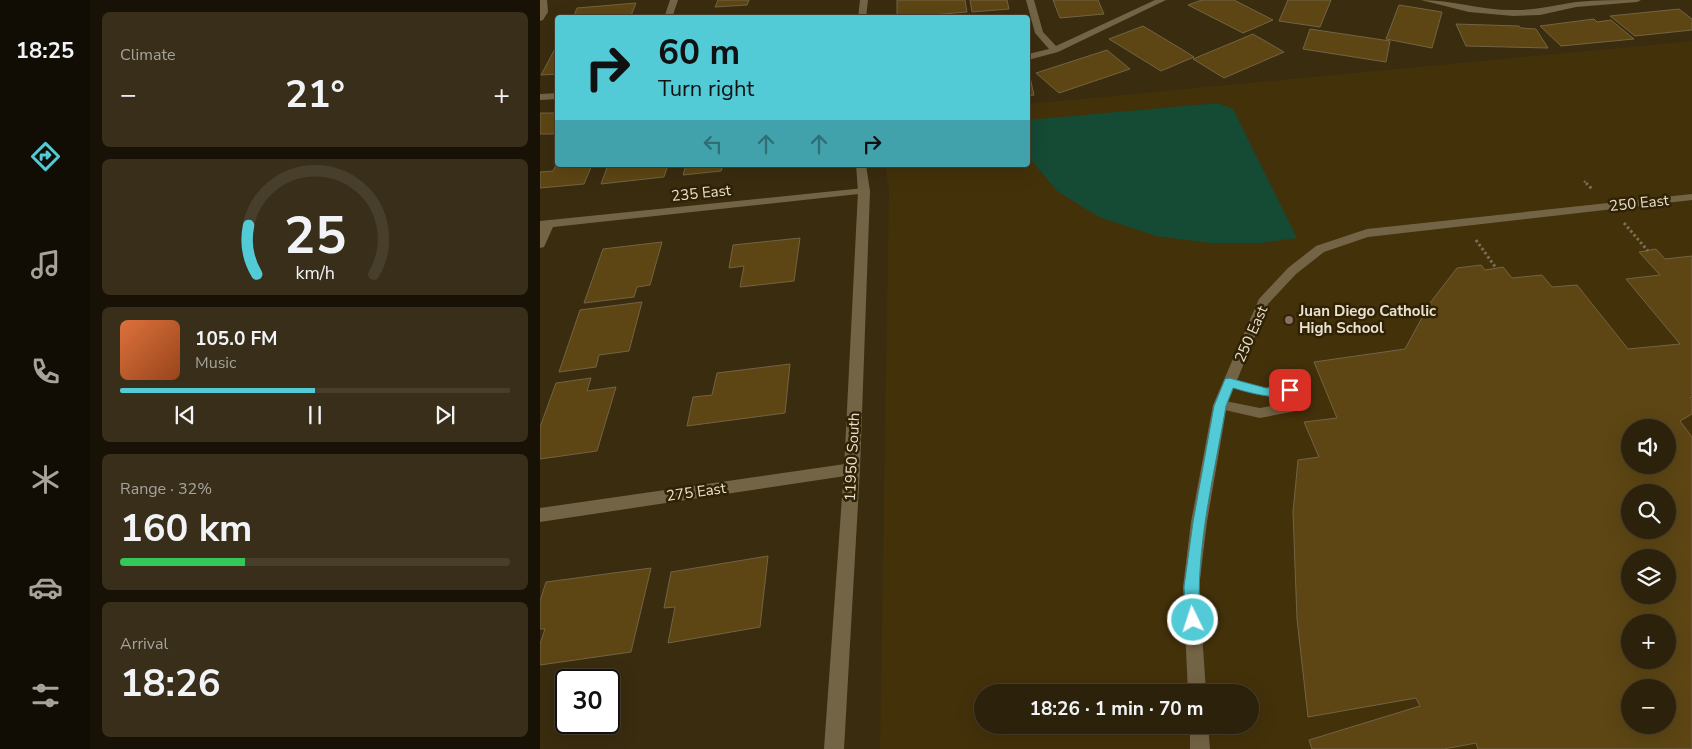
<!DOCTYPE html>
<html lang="en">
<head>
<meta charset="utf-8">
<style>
	body { margin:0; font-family:"Nunito Sans",sans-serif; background:#382e19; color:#f1f3f6; height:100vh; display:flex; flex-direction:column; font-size:19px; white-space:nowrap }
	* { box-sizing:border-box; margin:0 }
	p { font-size:16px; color:#a6a39d }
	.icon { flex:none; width:28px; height:28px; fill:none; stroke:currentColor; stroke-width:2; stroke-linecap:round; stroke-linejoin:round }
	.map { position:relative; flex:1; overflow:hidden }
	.panel { display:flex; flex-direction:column; gap:12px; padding:12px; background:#181206; width:450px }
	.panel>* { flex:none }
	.banner { position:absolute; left:15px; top:15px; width:475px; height:152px; border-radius:5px; box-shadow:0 5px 20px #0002,0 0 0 1px #483e2c; background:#52cbd7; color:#111; overflow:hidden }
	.buttons { position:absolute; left:1081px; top:419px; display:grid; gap:10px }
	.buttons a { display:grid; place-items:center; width:55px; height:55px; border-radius:50%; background:#2c210b; box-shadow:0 5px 20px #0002,0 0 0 1px #483e2c; font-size:25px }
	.speed { position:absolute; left:15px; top:669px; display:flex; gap:10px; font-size:25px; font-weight:700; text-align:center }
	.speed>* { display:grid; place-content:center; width:65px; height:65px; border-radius:50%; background:#2c210b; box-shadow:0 5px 20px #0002,0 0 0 1px #483e2c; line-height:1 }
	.speed .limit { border:2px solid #111; border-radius:8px; background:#fff; color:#111 }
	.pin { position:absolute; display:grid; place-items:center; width:42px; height:42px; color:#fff; margin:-21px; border-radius:10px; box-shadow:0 2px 8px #0006 }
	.me { position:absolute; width:55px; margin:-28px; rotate:356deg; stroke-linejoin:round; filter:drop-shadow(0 0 4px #0008) }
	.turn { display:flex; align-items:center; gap:18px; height:105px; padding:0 20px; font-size:22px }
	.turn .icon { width:65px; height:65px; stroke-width:2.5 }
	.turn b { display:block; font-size:35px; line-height:42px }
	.lanes { display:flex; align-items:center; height:48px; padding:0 20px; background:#0003; justify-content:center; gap:25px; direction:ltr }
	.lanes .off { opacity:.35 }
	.big { font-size:38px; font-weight:700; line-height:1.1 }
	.panel .tile { flex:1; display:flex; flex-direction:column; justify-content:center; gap:8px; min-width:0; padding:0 18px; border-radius:8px; background:#382e19 }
	.panel .dial { align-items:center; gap:0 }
	.dial svg { height:130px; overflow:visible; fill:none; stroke:#483e2c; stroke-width:7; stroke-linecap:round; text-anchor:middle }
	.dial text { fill:#f1f3f6; stroke:none }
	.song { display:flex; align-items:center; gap:15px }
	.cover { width:60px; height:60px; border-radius:8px; background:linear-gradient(135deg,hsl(20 70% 55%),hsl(20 70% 35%)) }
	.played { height:5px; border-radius:2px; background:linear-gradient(90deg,#52cbd7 50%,#483e2c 50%) }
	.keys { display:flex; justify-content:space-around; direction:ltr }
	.heat { display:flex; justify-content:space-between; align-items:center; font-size:28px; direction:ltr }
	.charge { height:8px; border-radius:4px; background:linear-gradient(90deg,#34c759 32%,#483e2c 0) }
	.trip { position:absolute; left:434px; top:684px; width:285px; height:50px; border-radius:25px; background:#2c210b; box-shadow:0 5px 20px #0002,0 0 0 1px #483e2c; font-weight:700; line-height:50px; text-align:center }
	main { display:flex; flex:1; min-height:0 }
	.menu { display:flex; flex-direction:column; width:90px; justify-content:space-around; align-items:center; background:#120d04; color:#a6a39d }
	.menu .icon { width:35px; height:35px }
	.menu .on { color:#52cbd7 }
	.menu b { font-size:22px; color:#f1f3f6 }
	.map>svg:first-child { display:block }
</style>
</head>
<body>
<main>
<nav class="menu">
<b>18:25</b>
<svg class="icon on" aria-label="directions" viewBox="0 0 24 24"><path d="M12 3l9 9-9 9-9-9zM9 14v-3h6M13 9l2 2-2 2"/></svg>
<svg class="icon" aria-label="music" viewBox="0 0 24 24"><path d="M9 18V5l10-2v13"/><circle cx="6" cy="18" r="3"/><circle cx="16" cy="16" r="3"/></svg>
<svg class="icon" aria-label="phone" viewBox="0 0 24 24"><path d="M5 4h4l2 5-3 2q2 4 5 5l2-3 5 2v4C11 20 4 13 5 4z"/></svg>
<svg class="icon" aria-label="climate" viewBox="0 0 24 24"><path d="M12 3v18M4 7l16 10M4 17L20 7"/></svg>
<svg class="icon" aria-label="car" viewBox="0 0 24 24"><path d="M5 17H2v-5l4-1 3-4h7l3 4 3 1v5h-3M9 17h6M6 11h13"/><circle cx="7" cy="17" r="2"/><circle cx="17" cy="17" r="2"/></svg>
<svg class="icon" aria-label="filters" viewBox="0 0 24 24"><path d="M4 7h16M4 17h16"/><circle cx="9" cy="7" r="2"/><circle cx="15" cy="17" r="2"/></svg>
</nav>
<section class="panel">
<div class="tile"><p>Climate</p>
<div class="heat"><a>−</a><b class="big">21°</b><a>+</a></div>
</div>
<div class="tile dial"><svg viewBox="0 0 100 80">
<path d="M14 69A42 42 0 1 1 86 69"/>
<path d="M14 69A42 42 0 0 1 9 39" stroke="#52cbd7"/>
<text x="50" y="56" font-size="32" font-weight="700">25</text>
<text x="50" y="72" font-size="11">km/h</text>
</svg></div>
<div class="tile">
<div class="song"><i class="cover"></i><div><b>105.0 FM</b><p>Music</p></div></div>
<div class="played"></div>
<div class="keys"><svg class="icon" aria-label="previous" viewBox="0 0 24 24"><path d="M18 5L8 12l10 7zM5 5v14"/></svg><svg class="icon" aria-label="pause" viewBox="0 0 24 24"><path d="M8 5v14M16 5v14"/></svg><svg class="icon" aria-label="next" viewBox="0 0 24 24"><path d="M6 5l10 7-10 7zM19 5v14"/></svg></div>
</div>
<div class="tile"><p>Range · 32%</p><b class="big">160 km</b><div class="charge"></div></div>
<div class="tile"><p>Arrival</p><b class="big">18:26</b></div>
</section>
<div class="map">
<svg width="1152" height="749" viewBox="0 0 1152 749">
	<rect width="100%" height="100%" fill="#3a2c0f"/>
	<!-- built -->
	<path fill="#43310a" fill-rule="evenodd" d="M1152 41V749H340L349 190 345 165H488V104ZM1090 428H1128V465H1090ZM1090 492H1128V530H1090ZM1090 558H1128V595H1090ZM1090 622H1128V660H1090ZM1090 688H1128V725H1090ZM442 692H710V725H442Z"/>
	<!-- green -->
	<polygon fill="#154a34" points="678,103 693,109 757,238 721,243 670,243 616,236 559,217 517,191 488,156 488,120"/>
	<!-- building -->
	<g fill="#5d4614" stroke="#736345" fill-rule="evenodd">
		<polygon points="178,0 209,0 207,5 175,7"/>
		<polygon points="357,0 425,0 427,12 357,18"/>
		<polygon points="430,0 467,0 469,9 432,12"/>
		<polygon points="513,0 558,0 564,14 520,18"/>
		<polygon points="662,0 694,0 733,20 703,33 648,5"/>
		<polygon points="748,0 791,0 780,27 739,21"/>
		<polygon points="96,3 90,18 33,18 37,8"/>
		<polygon points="859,5 902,12 892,48 846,39"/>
		<polygon points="1139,9 1152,19 1152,30 1095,36 1070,16"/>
		<polygon points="1054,19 1057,22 1071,20 1094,39 1021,46 1000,26"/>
		<polygon points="916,24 979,26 981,28 996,29 1008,48 926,46"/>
		<polygon points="603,26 643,50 654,57 621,71 569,39"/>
		<polygon points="770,29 850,41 846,62 763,49"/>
		<polygon points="713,34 744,52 684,78 653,59"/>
		<polygon points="17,45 18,74 1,75"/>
		<polygon points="567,50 590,69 519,93 496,73"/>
		<polygon points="488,73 489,73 494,95 488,96"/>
		<polygon points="0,113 18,113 18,129 13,134 0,134"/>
		<polygon points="17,163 18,165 52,165 44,184 0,188 0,172 13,171"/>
		<polygon points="68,165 128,165 124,177 61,184"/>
		<polygon points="146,165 183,165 181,171 143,175"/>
		<polygon points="260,238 254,281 200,287 204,266 189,268 193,245"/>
		<polygon points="122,242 110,285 97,287 94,297 44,303 63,249"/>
		<path d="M1116 249 1125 259 1152 256V397L1150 398 1152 400V414L1140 421 1152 437V749H938L936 743 904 749H772L769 740 880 706 876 698 768 717 757 619 753 512 758 460 779 457 764 422 797 418 774 362 865 349 890 303 917 268 941 265 945 270 963 267 972 278 1002 275 1012 287 1037 285 1088 349 1140 344 1086 279 1120 275 1099 252ZM1090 428H1128V465H1090ZM1090 492H1128V530H1090ZM1090 558H1128V595H1090ZM1090 622H1128V660H1090ZM1090 688H1128V725H1090Z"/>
		<polygon points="102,302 89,351 59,355 56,367 19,372 40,310"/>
		<polygon points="250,364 245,413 147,426 153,397 172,395 177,373"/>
		<polygon points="51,378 47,391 76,387 57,451 0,459 0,427 16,383"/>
		<polygon points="228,556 220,627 128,643 135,607 124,608 131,572"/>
		<polygon points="111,568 91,652 0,665 0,644 5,629 0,629 0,601 6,582"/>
	</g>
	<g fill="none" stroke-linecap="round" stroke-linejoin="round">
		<!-- path-far1 -->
		<polyline stroke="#7b6f56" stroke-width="2" stroke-dasharray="2 2" stroke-linecap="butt" points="1044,181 1047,184"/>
		<!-- path -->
		<g stroke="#7b6f56" stroke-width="3" stroke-dasharray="2.5 2.5" stroke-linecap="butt">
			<polyline points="1046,183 1052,189"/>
			<polyline points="1084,223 1108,251"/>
			<polyline points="936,240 956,268"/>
		</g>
		<!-- service -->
		<polygon fill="#746446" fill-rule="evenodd" points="689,379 726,388 749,386 764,390 769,398 765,408 761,410 720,418 676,408 674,405 676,402 680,400 720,408 756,401 756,396 749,394 726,396 685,386 683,383 685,380"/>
		<!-- minor -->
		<g fill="#746446" fill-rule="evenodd">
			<polygon points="0,0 7,0 8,12 3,20 0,21"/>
			<polygon points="130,0 138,0 132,18 124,18"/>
			<polygon points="486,0 494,0 503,32 516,46 615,0 626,0 518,52 488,60 488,54 509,49 495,33"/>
			<path d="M881 0C913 0 944 11 976 10 997 10 1016 5 1036 2 1058 0 1079 0 1101 0L1097 2 1036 7 1000 15 973 16 929 12Z"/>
			<polygon points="18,93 18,99 0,100 0,94"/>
			<polygon points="324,188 328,189 330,191 328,193 13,227 4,247 0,248 0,221"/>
			<polygon points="1152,194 1152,200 828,237 784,252 756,274 728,304 687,405 667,522 659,587 666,692 648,692 643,587 651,522 673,405 719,299 748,268 776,246 827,229"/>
			<polygon points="312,463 317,464 320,469 317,474 312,475 0,522 0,508"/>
			<polygon points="650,725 668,725 670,749 650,749"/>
		</g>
		<!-- tertiary -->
		<g fill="#746446" fill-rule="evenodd">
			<polygon points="320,0 328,0 326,18 318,18"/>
			<polygon points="316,165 326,165 330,191 320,469 304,749 284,749 304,469 318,191"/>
		</g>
	</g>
	<!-- route -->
	<path fill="#52cbd7" stroke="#35848c" d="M689 378 726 388 750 385 755 390C746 404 707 392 693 388L686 406C674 476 655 549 660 620L658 625 653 627 648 625 646 620 644 587 653 522 674 406 685 379Z"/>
	<!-- markers -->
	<circle fill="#8d6e63" stroke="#302204" stroke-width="2" cx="749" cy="320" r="5"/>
	<g text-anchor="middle" stroke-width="5" stroke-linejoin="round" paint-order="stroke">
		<!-- street labels -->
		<g font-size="15" fill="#eae1d0" stroke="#302204">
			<text transform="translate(161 193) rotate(-6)" y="5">235 East</text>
			<text transform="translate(1099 203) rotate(-6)" y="5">250 East</text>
			<text transform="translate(711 334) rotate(-66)" y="5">250 East</text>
			<text transform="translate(312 457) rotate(-87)" y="5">11950 South</text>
			<text transform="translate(156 492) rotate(-8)" y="5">275 East</text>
		</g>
		<!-- poi labels -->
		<g font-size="15" font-weight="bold" fill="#eae1d0" stroke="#302204" text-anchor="start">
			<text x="759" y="316">Juan Diego Catholic<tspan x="759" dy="17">High School</tspan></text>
		</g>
	</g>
</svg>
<div class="buttons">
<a><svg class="icon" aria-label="sound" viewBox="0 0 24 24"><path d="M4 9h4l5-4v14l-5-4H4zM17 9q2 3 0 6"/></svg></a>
<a><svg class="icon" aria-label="search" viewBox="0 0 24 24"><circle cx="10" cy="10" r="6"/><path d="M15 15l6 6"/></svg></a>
<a><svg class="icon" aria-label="layers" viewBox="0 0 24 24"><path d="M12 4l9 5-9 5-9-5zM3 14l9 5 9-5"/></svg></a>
<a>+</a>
<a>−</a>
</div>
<div class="speed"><div class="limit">30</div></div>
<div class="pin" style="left:750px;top:390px;background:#d93025"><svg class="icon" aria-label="arrive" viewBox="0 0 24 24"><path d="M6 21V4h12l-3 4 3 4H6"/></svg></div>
<svg class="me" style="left:653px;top:620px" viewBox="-20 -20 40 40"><circle r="17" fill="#52cbd7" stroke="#fff" stroke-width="3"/><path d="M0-11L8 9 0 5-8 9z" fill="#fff"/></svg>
<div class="trip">18:26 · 1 min · 70 m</div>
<div class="banner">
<div class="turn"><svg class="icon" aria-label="right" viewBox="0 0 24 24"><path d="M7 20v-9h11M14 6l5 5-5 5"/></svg><div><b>60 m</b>Turn right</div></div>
<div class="lanes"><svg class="icon off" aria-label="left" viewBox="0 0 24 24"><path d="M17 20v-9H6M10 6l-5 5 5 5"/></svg><svg class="icon off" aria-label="ahead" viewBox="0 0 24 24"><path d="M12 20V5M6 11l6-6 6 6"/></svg><svg class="icon off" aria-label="ahead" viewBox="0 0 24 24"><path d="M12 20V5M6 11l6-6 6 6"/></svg><svg class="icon" aria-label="right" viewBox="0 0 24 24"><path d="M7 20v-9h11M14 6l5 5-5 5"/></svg></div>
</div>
</div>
</main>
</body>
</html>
